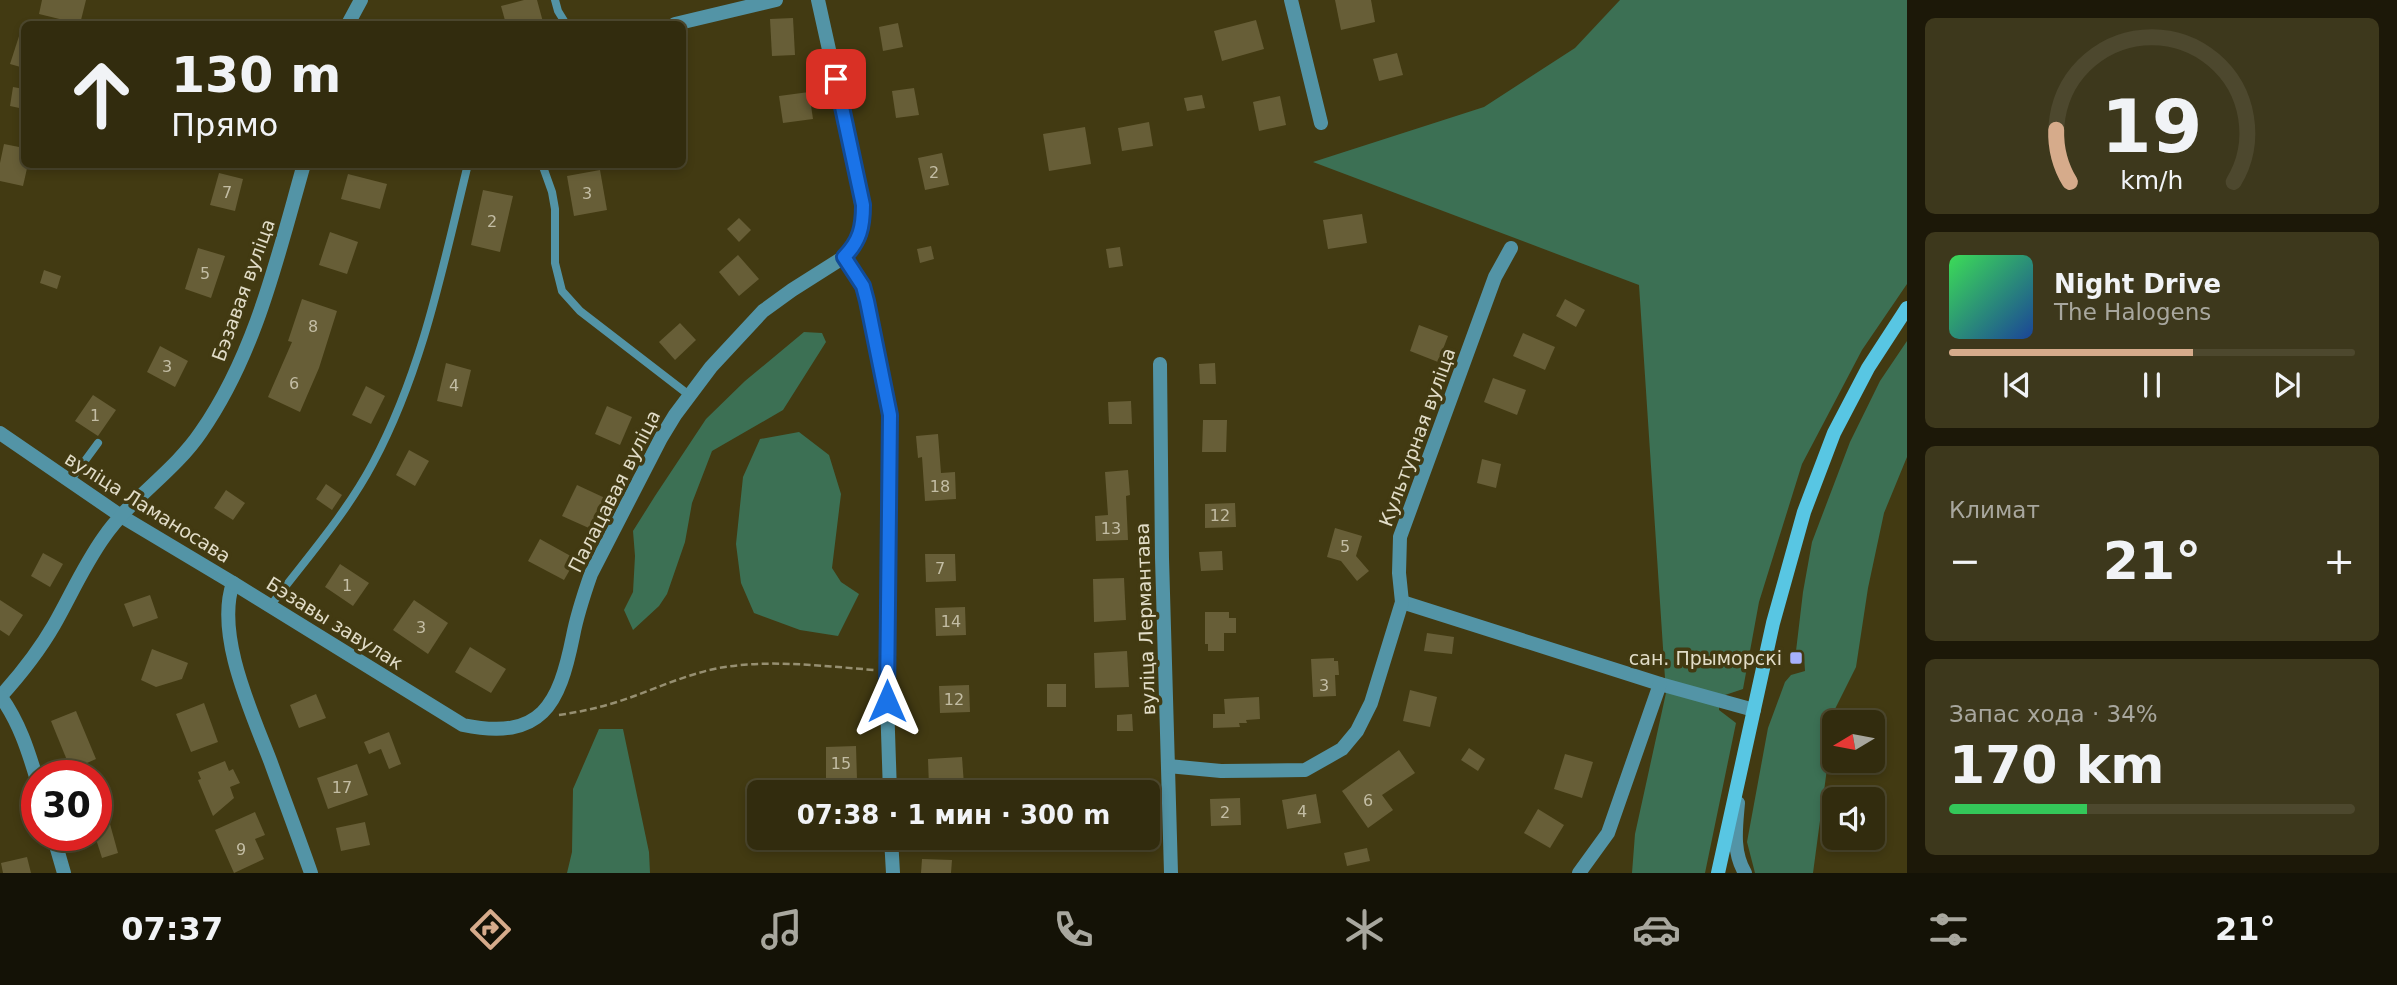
<!DOCTYPE html>
<html lang="ru">
<head>
<meta charset="utf-8">
<style>
	body { margin:0; font-family:"DejaVu Sans",sans-serif; background:#3d381c; color:#f1f3f6; height:100vh; display:flex; flex-direction:column; font-size:26px; white-space:nowrap }
	* { box-sizing:border-box; margin:0 }
	p { font-size:23px; color:#a8a79e }
	.icon { flex:none; width:38px; height:38px; fill:none; stroke:currentColor; stroke-width:2; stroke-linecap:round; stroke-linejoin:round }
	.map { position:relative; flex:1; overflow:hidden }
	.details { display:flex; flex-direction:column; gap:18px; padding:18px; background:#1c1808; width:490px }
	.details>* { flex:none }
	.banner { position:absolute; left:21px; top:21px; width:665px; height:147px; border-radius:10px; box-shadow:0 4px 10px #0003,0 0 0 2px #4d482e; background:#322c0e; color:#f1f3f6; overflow:hidden }
	.needle { width:46px; rotate:260deg }
	.controls { position:absolute; left:1822px; top:710px; display:grid; gap:14px }
	.controls a { display:grid; place-items:center; width:63px; height:63px; border-radius:10px; background:#322c0e; box-shadow:0 4px 10px #0003,0 0 0 2px #4d482e; font-size:35px }
	.speed { position:absolute; left:21px; top:760px; display:flex; gap:14px; font-size:35px; font-weight:700; text-align:center }
	.speed>* { display:grid; place-content:center; width:91px; height:91px; border-radius:50%; background:#322c0e; box-shadow:0 4px 10px #0003,0 0 0 2px #4d482e; line-height:1 }
	.speed .limit { border:10px solid #d22; background:#fff; color:#111 }
	.pin { position:absolute; display:grid; place-items:center; width:60px; height:60px; color:#fff; margin:-30px; border-radius:14px; box-shadow:0 4px 10px #0006 }
	.me { position:absolute; width:77px; margin:-38px; rotate:0deg; stroke-linejoin:round; filter:drop-shadow(0 0 5px #0008) }
	.turn { display:flex; align-items:center; gap:24px; height:147px; padding:0 35px; font-size:32px }
	.turn .icon { width:91px; height:91px; stroke-width:2.5 }
	.turn b { display:block; font-size:49px; line-height:60px }
	.big { font-size:52px; font-weight:600; line-height:1.1 }
	.details .card { flex:1; display:flex; flex-direction:column; justify-content:center; gap:10px; min-width:0; padding:0 24px; border-radius:10px; background:#3d381c }
	.details .dial { align-items:center; gap:0 }
	.dial svg { height:182px; overflow:visible; fill:none; stroke:#4d482e; stroke-width:7; stroke-linecap:round; text-anchor:middle }
	.dial text { fill:#f1f3f6; stroke:none }
	.song { display:flex; align-items:center; gap:21px }
	.cover { width:84px; height:84px; border-radius:10px; background:linear-gradient(135deg,hsl(130 70% 55%),hsl(220 70% 35%)) }
	.played { height:7px; border-radius:4px; background:linear-gradient(90deg,#d6ab8b 60%,#4d482e 60%) }
	.keys { display:flex; justify-content:space-around; direction:ltr }
	.heat { display:flex; justify-content:space-between; align-items:center; font-size:38px; direction:ltr }
	.charge { height:10px; border-radius:5px; background:linear-gradient(90deg,#34c759 34%,#4d482e 0) }
	.trip { position:absolute; left:747px; top:780px; width:413px; height:70px; border-radius:10px; background:#322c0e; box-shadow:0 4px 10px #0003,0 0 0 2px #4d482e; font-weight:600; line-height:70px; text-align:center }
	.dock { display:flex; height:112px; justify-content:space-around; align-items:center; background:#141206; color:#a8a79e }
	.dock .icon { width:49px; height:49px }
	.dock .current { color:#d6ab8b }
	.dock b { font-size:32px; color:#f1f3f6 }
	main { display:flex; flex:1; min-height:0 }
	.map>svg:first-child { display:block }
</style>
</head>
<body>
<main>
<div class="map">
<svg width="1907" height="873" viewBox="0 0 1907 873">
	<rect width="100%" height="100%" fill="#423a12"/>
	<!-- green -->
	<g fill="#3c7054">
		<polygon points="1620,0 1907,0 1907,284 1862,350 1802,464 1759,602 1743,689 1719,697 1719,710 1736,723 1705,873 1632,873 1635,834 1666,693 1639,285 1313,162 1484,107 1575,48"/>
		<polygon points="804,332 822,333 826,342 783,410 712,451 692,503 685,542 667,594 659,606 633,630 624,610 633,592 635,556 633,531 655,496 706,419 745,381"/>
		<polygon points="1907,341 1907,457 1884,513 1868,588 1856,667 1835,709 1813,873 1755,873 1747,842 1768,728 1785,682 1791,675 1805,671 1804,655 1796,651 1803,592 1812,542 1850,442 1880,381"/>
		<polygon points="799,432 829,455 841,494 832,568 841,582 859,594 838,636 800,630 754,613 741,583 736,544 743,477 760,439"/>
		<polygon points="599,729 623,729 649,852 650,873 567,873 572,852 573,789"/>
	</g>
	<!-- building -->
	<g fill="#675e37">
		<polygon points="42,0 86,0 80,24 39,14"/>
		<polygon points="524,0 537,0 543,22 533,24 506,24 501,6"/>
		<polygon points="1335,0 1371,0 1375,22 1341,30"/>
		<polygon points="793,18 795,55 772,56 770,19"/>
		<polygon points="1256,20 1264,49 1222,61 1214,31"/>
		<polygon points="898,23 903,47 883,51 879,27"/>
		<polygon points="22,27 24,27 24,68 10,64"/>
		<polygon points="1397,53 1403,75 1379,81 1373,59"/>
		<polygon points="13,87 24,89 24,109 10,106"/>
		<polygon points="914,88 919,115 896,118 892,91"/>
		<polygon points="809,92 813,119 783,123 779,96"/>
		<polygon points="1202,95 1205,108 1187,111 1184,98"/>
		<polygon points="1280,96 1286,125 1259,131 1253,102"/>
		<polygon points="1149,122 1153,146 1122,151 1118,128"/>
		<polygon points="1085,127 1091,164 1049,171 1043,134"/>
		<polygon points="4,144 24,148 24,164 28,164 23,186 0,181 0,163"/>
		<polygon points="942,153 949,185 925,190 918,158"/>
		<polygon points="600,170 607,210 574,216 567,176"/>
		<polygon points="219,173 243,179 235,211 210,205"/>
		<polygon points="348,174 387,184 380,209 341,199"/>
		<polygon points="483,190 513,196 500,252 471,245"/>
		<polygon points="1362,214 1367,243 1328,249 1323,220"/>
		<polygon points="739,218 751,230 739,242 727,229"/>
		<polygon points="330,232 358,242 347,274 319,265"/>
		<polygon points="931,246 934,259 920,263 917,249"/>
		<polygon points="1120,247 1123,266 1109,268 1106,249"/>
		<polygon points="198,248 225,256 211,298 185,289"/>
		<polygon points="738,255 759,279 739,296 719,272"/>
		<polygon points="44,270 61,276 57,289 40,283"/>
		<polygon points="302,299 337,311 319,368 300,412 268,397 292,342 288,341"/>
		<polygon points="1565,299 1585,310 1576,327 1556,316"/>
		<polygon points="680,323 696,340 675,360 659,342"/>
		<polygon points="1419,325 1448,336 1438,362 1410,351"/>
		<polygon points="1523,333 1555,347 1545,370 1513,356"/>
		<polygon points="160,346 188,361 175,387 147,372"/>
		<polygon points="446,363 471,370 462,407 437,401"/>
		<polygon points="1215,363 1216,384 1200,384 1199,364"/>
		<polygon points="1493,378 1526,390 1517,415 1484,402"/>
		<polygon points="366,386 385,396 371,424 352,415"/>
		<polygon points="93,395 116,410 98,436 75,421"/>
		<polygon points="1131,401 1132,424 1109,424 1108,402"/>
		<polygon points="607,406 632,417 620,445 595,434"/>
		<polygon points="1203,420 1227,420 1226,452 1202,452"/>
		<polygon points="938,434 941,473 955,472 956,499 925,501 922,457 918,458 916,436"/>
		<polygon points="409,450 429,461 415,486 396,475"/>
		<polygon points="1482,459 1501,464 1496,488 1477,483"/>
		<polygon points="1128,470 1130,495 1126,496 1128,540 1096,541 1095,516 1108,515 1105,472"/>
		<polygon points="326,484 342,495 332,510 316,499"/>
		<polygon points="577,485 605,498 591,529 562,516"/>
		<polygon points="226,490 245,503 233,520 214,508"/>
		<polygon points="1235,503 1236,527 1205,528 1205,504"/>
		<polygon points="1335,528 1362,536 1356,556 1369,571 1357,581 1341,561 1327,557"/>
		<polygon points="540,539 576,559 564,580 528,561"/>
		<polygon points="1222,551 1223,570 1201,571 1199,552"/>
		<polygon points="43,553 63,564 50,587 31,576"/>
		<polygon points="925,554 955,554 956,581 926,582"/>
		<polygon points="340,564 369,583 353,606 325,587"/>
		<polygon points="1124,578 1126,620 1094,622 1093,579"/>
		<polygon points="150,595 158,618 133,627 124,604"/>
		<polygon points="0,600 23,615 9,636 0,630"/>
		<polygon points="414,600 448,623 428,654 393,630"/>
		<polygon points="965,607 966,635 936,636 935,608"/>
		<polygon points="1205,612 1229,612 1229,618 1236,618 1236,633 1224,633 1224,651 1208,651 1208,644 1205,644"/>
		<polygon points="1427,633 1454,637 1452,654 1424,651"/>
		<polygon points="470,647 506,669 491,693 455,672"/>
		<polygon points="152,649 188,663 182,679 156,687 141,680"/>
		<polygon points="1127,651 1129,687 1095,688 1094,653"/>
		<polygon points="1334,658 1334,661 1338,661 1339,675 1335,675 1336,696 1313,697 1311,659"/>
		<rect x="1047" y="684" width="19" height="23"/>
		<polygon points="969,685 970,712 940,713 939,686"/>
		<polygon points="1410,690 1437,697 1430,727 1403,721"/>
		<polygon points="316,694 326,718 299,728 290,705"/>
		<polygon points="1259,697 1260,719 1246,720 1247,723 1239,723 1240,727 1213,728 1213,714 1225,714 1224,699"/>
		<polygon points="204,703 218,742 191,752 176,714"/>
		<polygon points="76,711 96,759 71,770 51,721"/>
		<polygon points="1132,714 1133,731 1117,731 1117,715"/>
		<polygon points="389,732 401,764 389,769 381,749 369,754 364,742"/>
		<polygon points="856,746 857,780 826,780 826,747"/>
		<polygon points="1469,748 1485,759 1478,771 1461,760"/>
		<polygon points="1399,750 1415,773 1382,795 1393,810 1368,828 1342,791"/>
		<polygon points="1565,754 1593,762 1582,798 1554,789"/>
		<polygon points="962,757 964,785 929,787 928,759"/>
		<polygon points="225,761 229,771 233,769 240,783 230,787 234,798 213,816 198,780 201,779 198,772"/>
		<polygon points="357,764 368,795 328,809 317,778"/>
		<polygon points="1316,794 1321,823 1287,829 1282,800"/>
		<polygon points="1240,798 1241,825 1211,826 1210,799"/>
		<polygon points="105,806 118,853 102,858 96,839 96,809"/>
		<polygon points="1538,809 1564,825 1550,848 1524,833"/>
		<polygon points="255,812 265,835 255,839 264,859 234,873 215,830"/>
		<polygon points="365,822 370,845 341,851 336,828"/>
		<polygon points="1367,848 1370,861 1347,866 1344,853"/>
		<polygon points="27,857 31,873 3,873 1,863"/>
		<polygon points="922,859 952,860 951,873 921,873"/>
	</g>
	<g fill="none" stroke-linecap="round" stroke-linejoin="round">
		<!-- path -->
		<path stroke="#968f71" stroke-width="2.5" stroke-dasharray="7 3.5" stroke-linecap="butt" d="M559 715C579 712 598 708 617 702 651 691 683 675 719 668 770 659 822 666 874 670"/>
		<!-- service -->
		<g stroke="#5394a6" stroke-width="8">
			<polyline points="555,0 558,11 566,24"/>
			<polyline points="542,164 552,192 555,209 555,263 562,291 580,311 689,395"/>
			<polyline points="844,257 863,286 867,301 890,415"/>
			<polyline points="70,481 98,443"/>
			<path d="M271 605C306 559 346 514 373 463 423 369 443 266 468 164"/>
		</g>
		<!-- minor -->
		<g stroke="#5394a6" stroke-width="14">
			<polyline points="1291,0 1321,123"/>
			<polyline points="348,24 361,0"/>
			<polyline points="675,24 776,0"/>
			<polyline points="1160,364 1162,558 1171,873"/>
			<polyline points="890,415 887,701 890,793"/>
			<path d="M0 433 121 516 233 583C215 635 252 713 271 763 284 799 298 836 311 873"/>
			<path d="M233 583 463 725C542 741 559 705 573 636 577 615 584 594 591 574L661 438 675 415 711 367 763 311 792 290 844 257 860 236 863 222 859 185 818 0"/>
			<polyline points="1402,602 1660,684 1754,710"/>
			<path d="M0 697C20 675 39 651 54 625 71 595 84 565 104 537 131 498 174 472 201 432 256 353 278 255 304 164"/>
			<path d="M1 697C19 722 28 750 37 780"/>
			<polyline points="1168,766 1221,771 1305,770 1342,749 1357,731 1371,703 1402,602 1399,573 1400,537 1495,277 1511,248"/>
			<path d="M1738 803C1736 827 1732 851 1745 873"/>
			<polyline points="53,835 64,873"/>
			<polyline points="891,838 893,873"/>
			<polyline points="1579,873 1608,833 1660,684"/>
		</g>
		<!-- secondary -->
		<polyline stroke="#58c6e3" stroke-width="14" points="1718,873 1773,623 1804,512 1834,433 1868,368 1907,308"/>
	</g>
	<g fill="none" stroke-linecap="round" stroke-linejoin="round">
		<defs>
			<path id="route" d="M836 79 863 205C863 227 860 241 844 257L863 286 867 301 890 415 887 701"/>
		</defs>
		<!-- route casing -->
		<use href="#route" stroke="#114b97" stroke-width="18"/>
		<!-- route -->
		<use href="#route" stroke="#1a73e8" stroke-width="12"/>
	</g>
	<!-- markers -->
	<rect fill="#a7b1fc" stroke="#423a12" stroke-width="2.5" x="1789" y="651" width="14" height="14" rx="3.5"/>
	<g text-anchor="middle" stroke-width="7" stroke-linejoin="round" paint-order="stroke">
		<!-- number labels -->
		<g font-size="16" fill="#c3bda4">
			<text x="934" y="178">2</text>
			<text x="227" y="198">7</text>
			<text x="587" y="199">3</text>
			<text x="492" y="227">2</text>
			<text x="205" y="279">5</text>
			<text x="313" y="332">8</text>
			<text x="167" y="372">3</text>
			<text x="294" y="389">6</text>
			<text x="454" y="391">4</text>
			<text x="95" y="421">1</text>
			<text x="940" y="492">18</text>
			<text x="1220" y="521">12</text>
			<text x="1111" y="534">13</text>
			<text x="1345" y="552">5</text>
			<text x="940" y="574">7</text>
			<text x="347" y="591">1</text>
			<text x="951" y="627">14</text>
			<text x="421" y="633">3</text>
			<text x="1324" y="691">3</text>
			<text x="954" y="705">12</text>
			<text x="841" y="769">15</text>
			<text x="342" y="793">17</text>
			<text x="1368" y="806">6</text>
			<text x="1302" y="817">4</text>
			<text x="1225" y="818">2</text>
			<text x="241" y="855">9</text>
		</g>
		<!-- street labels -->
		<g font-size="19" fill="#e2ddc8" stroke="#423a12">
			<text transform="translate(243 290) rotate(-70)" y="7">Бэзавая вуліца</text>
			<text transform="translate(1417 437) rotate(-70)" y="7">Культурная вуліца</text>
			<text transform="translate(614 491) rotate(-63)" y="7">Палацавая вуліца</text>
			<text transform="translate(148 507) rotate(32)" y="7">вуліца Ламаносава</text>
			<text transform="translate(1145 619) rotate(-92)" y="7">вуліца Лермантава</text>
			<text transform="translate(335 623) rotate(32)" y="7">Бэзавы завулак</text>
		</g>
		<!-- poi labels -->
		<g font-size="19" fill="#e2ddc8" stroke="#423a12" text-anchor="end">
			<text x="1782" y="665">сан. Прыморскі</text>
		</g>
	</g>
</svg>
<div class="controls">
<a><svg class="needle" viewBox="-14 -14 28 28"><path d="M0-13l5 13h-10z" fill="#e53935"/><path d="M0 13l5-13h-10z" fill="#a8a79e"/></svg></a>
<a><svg class="icon" aria-label="sound" viewBox="0 0 24 24"><path d="M4 9h4l5-4v14l-5-4H4zM17 9q2 3 0 6"/></svg></a>
</div>
<div class="speed"><div class="limit">30</div></div>
<div class="pin" style="left:836px;top:79px;background:#d93025"><svg class="icon" aria-label="arrive" viewBox="0 0 24 24"><path d="M6 21V4h12l-3 4 3 4H6"/></svg></div>
<svg class="me" style="left:887px;top:701px" viewBox="-20 -20 40 40"><path d="M0-17L14 15 0 8-14 15z" fill="#1a73e8" stroke="#fff" stroke-width="4"/></svg>
<div class="trip">07:38 · 1 мин · 300 m</div>
<div class="banner">
<div class="turn"><svg class="icon" aria-label="ahead" viewBox="0 0 24 24"><path d="M12 20V5M6 11l6-6 6 6"/></svg><div><b>130 m</b>Прямо</div></div>
</div>
</div>
<section class="details">
<div class="card dial"><svg viewBox="0 0 100 80">
<path d="M14 69A42 42 0 1 1 86 69"/>
<path d="M14 69A42 42 0 0 1 8 46" stroke="#d6ab8b"/>
<text x="50" y="56" font-size="32" font-weight="700">19</text>
<text x="50" y="72" font-size="11">km/h</text>
</svg></div>
<div class="card">
<div class="song"><i class="cover"></i><div><b>Night Drive</b><p>The Halogens</p></div></div>
<div class="played"></div>
<div class="keys"><svg class="icon" aria-label="previous" viewBox="0 0 24 24"><path d="M18 5L8 12l10 7zM5 5v14"/></svg><svg class="icon" aria-label="pause" viewBox="0 0 24 24"><path d="M8 5v14M16 5v14"/></svg><svg class="icon" aria-label="next" viewBox="0 0 24 24"><path d="M6 5l10 7-10 7zM19 5v14"/></svg></div>
</div>
<div class="card"><p>Климат</p>
<div class="heat"><a>−</a><b class="big">21°</b><a>+</a></div>
</div>
<div class="card"><p>Запас хода · 34%</p><b class="big">170 km</b><div class="charge"></div></div>
</section>
</main>
<nav class="dock">
<b>07:37</b>
<svg class="icon current" aria-label="directions" viewBox="0 0 24 24"><path d="M12 3l9 9-9 9-9-9zM9 14v-3h6M13 9l2 2-2 2"/></svg>
<svg class="icon" aria-label="music" viewBox="0 0 24 24"><path d="M9 18V5l10-2v13"/><circle cx="6" cy="18" r="3"/><circle cx="16" cy="16" r="3"/></svg>
<svg class="icon" aria-label="phone" viewBox="0 0 24 24"><path d="M5 4h4l2 5-3 2q2 4 5 5l2-3 5 2v4C11 20 4 13 5 4z"/></svg>
<svg class="icon" aria-label="climate" viewBox="0 0 24 24"><path d="M12 3v18M4 7l16 10M4 17L20 7"/></svg>
<svg class="icon" aria-label="car" viewBox="0 0 24 24"><path d="M5 17H2v-5l4-1 3-4h7l3 4 3 1v5h-3M9 17h6M6 11h13"/><circle cx="7" cy="17" r="2"/><circle cx="17" cy="17" r="2"/></svg>
<svg class="icon" aria-label="filters" viewBox="0 0 24 24"><path d="M4 7h16M4 17h16"/><circle cx="9" cy="7" r="2"/><circle cx="15" cy="17" r="2"/></svg>
<b>21°</b>
</nav>
</body>
</html>
